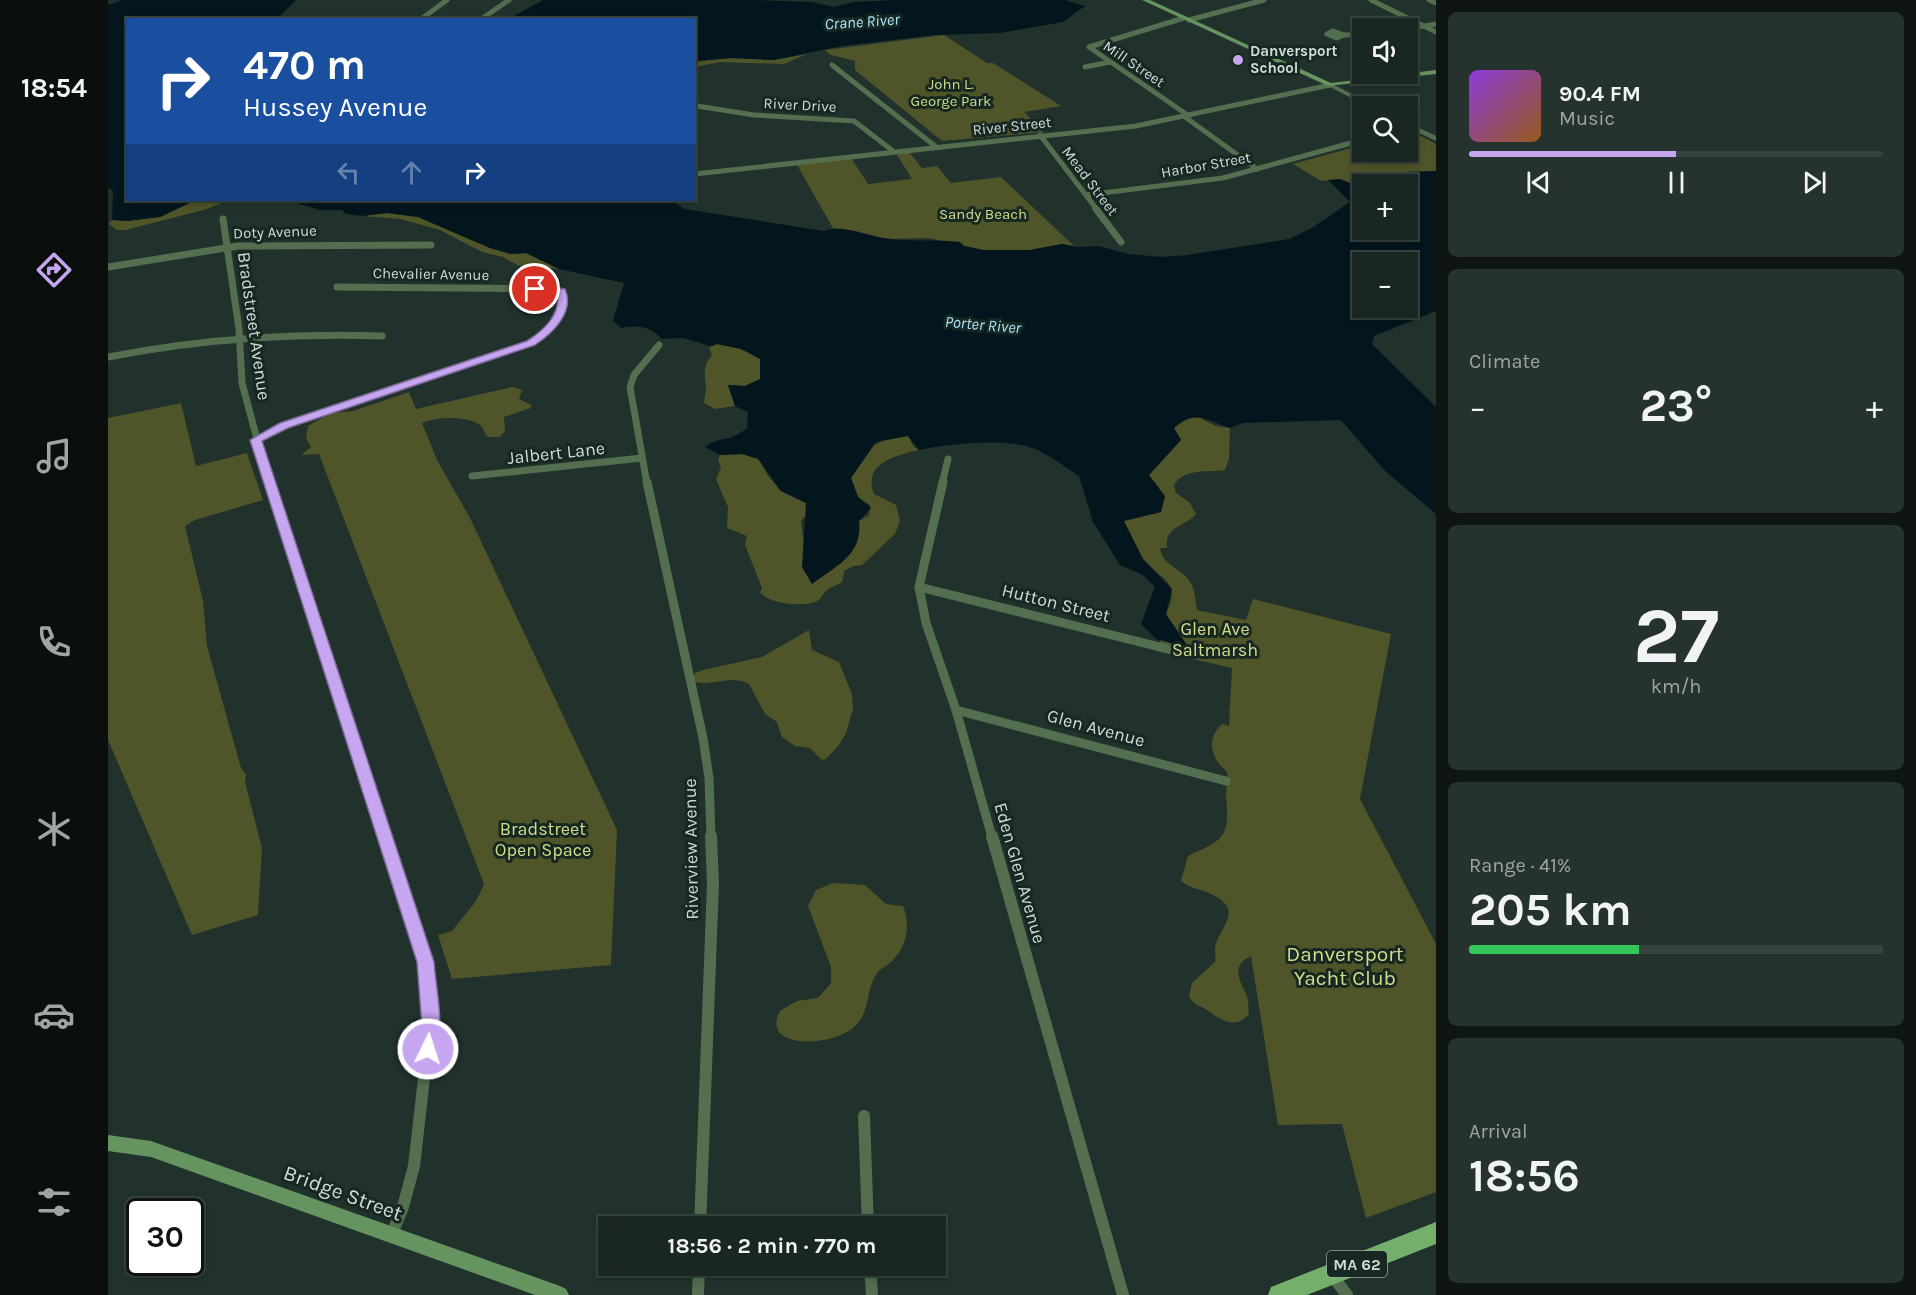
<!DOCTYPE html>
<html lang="en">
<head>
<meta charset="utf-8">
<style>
	body { margin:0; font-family:Karla,sans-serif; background:#26322e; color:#f1f3f6; height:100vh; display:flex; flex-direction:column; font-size:22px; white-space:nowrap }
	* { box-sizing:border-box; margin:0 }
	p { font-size:20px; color:#9fa5a5 }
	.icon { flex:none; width:33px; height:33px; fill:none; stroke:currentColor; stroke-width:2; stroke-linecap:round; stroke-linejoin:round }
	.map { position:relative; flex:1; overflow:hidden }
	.drawer { display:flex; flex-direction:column; gap:12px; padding:12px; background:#0e1512; width:480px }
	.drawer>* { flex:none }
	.top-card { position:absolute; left:18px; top:18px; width:570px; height:183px; border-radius:0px; box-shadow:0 3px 9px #0003,0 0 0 2px #37433f; background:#1a4fa0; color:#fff; overflow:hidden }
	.buttons { position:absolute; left:1244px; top:18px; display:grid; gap:12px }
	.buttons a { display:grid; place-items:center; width:66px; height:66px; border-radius:0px; background:#192621; box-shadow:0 3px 9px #0003,0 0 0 2px #37433f; font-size:30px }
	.speed { position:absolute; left:18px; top:1198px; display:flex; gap:12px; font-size:30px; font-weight:700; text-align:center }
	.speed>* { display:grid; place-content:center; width:78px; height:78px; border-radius:50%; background:#192621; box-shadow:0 3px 9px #0003,0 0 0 2px #37433f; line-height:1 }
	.speed .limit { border:3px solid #111; border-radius:9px; background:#fff; color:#111 }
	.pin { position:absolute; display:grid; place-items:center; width:51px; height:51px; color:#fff; margin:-26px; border:3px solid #fff; border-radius:50%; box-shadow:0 2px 6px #0007 }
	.me { position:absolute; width:66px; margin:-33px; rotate:4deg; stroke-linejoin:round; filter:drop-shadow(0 0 4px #0008) }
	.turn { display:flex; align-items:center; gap:21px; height:126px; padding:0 18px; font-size:27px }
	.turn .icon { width:78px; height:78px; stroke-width:2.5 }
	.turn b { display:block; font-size:42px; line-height:51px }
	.lanes { display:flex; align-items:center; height:57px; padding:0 18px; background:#0003; justify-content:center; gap:30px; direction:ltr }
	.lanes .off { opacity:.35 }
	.big { font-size:45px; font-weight:700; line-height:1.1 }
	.drawer .card { flex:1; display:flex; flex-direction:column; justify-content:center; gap:9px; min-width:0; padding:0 21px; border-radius:9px; background:#26322e }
	.drawer .dial { align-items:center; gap:0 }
	.dial b { font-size:78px; line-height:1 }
	.song { display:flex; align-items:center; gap:18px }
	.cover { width:72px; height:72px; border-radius:9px; background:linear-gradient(135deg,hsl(270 70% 55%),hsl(30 70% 35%)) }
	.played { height:6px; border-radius:3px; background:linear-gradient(90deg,#c6a6f0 50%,#37433f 50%) }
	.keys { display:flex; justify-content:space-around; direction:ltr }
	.heat { display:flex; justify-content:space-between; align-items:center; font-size:33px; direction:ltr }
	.charge { height:9px; border-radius:4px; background:linear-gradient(90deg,#34c759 41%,#37433f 0) }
	.trip { position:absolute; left:490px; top:1216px; width:348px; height:60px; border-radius:0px; background:#192621; box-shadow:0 3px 9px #0003,0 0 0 2px #37433f; font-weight:700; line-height:60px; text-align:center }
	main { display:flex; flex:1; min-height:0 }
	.menu { display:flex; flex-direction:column; width:108px; justify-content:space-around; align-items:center; background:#0a0f0d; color:#9fa5a5 }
	.menu .icon { width:42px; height:42px }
	.menu .current { color:#c6a6f0 }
	.menu b { font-size:27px; color:#f1f3f6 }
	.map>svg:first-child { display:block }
</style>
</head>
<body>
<main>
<nav class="menu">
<b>18:54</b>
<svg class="icon current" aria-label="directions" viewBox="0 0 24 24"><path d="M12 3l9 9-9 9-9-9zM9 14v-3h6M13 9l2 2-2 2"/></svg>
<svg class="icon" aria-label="music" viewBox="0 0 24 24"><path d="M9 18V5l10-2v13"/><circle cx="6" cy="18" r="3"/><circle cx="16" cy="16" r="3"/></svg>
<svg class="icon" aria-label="phone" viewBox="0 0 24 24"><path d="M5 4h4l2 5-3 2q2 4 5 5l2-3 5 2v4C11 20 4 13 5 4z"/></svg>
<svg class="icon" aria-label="climate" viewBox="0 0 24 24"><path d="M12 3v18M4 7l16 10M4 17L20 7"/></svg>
<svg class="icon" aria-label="car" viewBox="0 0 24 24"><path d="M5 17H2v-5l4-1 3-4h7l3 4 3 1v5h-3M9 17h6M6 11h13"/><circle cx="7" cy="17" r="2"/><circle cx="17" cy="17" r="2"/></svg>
<svg class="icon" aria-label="filters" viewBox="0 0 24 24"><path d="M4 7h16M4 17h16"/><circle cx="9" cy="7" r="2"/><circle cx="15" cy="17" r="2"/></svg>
</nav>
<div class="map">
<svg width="1328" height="1295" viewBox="0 0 1328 1295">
	<rect width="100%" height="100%" fill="#21322c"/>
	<!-- green -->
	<g fill="#4f5429">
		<polygon points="836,35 879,63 885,63 953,106 916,112 936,132 834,141 747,70 747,61 723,55 717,50"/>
		<polygon points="699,54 676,64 612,62 587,67 586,62 623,58 666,60"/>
		<polygon points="1303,131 1328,144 1328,171 1297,172 1274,182 1253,173 1272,184 1254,184 1254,188 1232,179 1213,181 1185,164 1254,145 1254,152 1299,152 1299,132"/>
		<polygon points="801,152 814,168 829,166 843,183 893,177 966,246 954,244 922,250 875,250 821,238 778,239 725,228 689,165 744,159 760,184 804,179 788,153"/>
		<polygon points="88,200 118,201 99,209 18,230 9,230 1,224 4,220 19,221 52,217"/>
		<polygon points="279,213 310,217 382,248 403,254 418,253 451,269 411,266 395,257 374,252 332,230 292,219 255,216"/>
		<path d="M609 344C625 347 646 350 656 364L652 379 637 386 620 385 627 406 607 409 596 403C596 398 598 393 598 388 597 374 594 368 604 355L601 348Z"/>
		<path d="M404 387 414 390 411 399 423 405V408L396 417 397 431 392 437H380C375 433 377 429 372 425 358 415 328 417 314 423L329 460 362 518 509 830 503 965 344 979 330 935 344 931 368 901 376 884 211 454 193 455 203 447 198 438 200 426 223 413 245 411 301 392 308 409Z"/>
		<polygon points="73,403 88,466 139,453 155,500 87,520 77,526 95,601 99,646 133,768 138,775 137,782 154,848 150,915 84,935 0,740 0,418"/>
		<path d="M1088 416 1108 426 1122 428 1121 459 1117 470C1100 473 1077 467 1066 485L1068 493 1081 502 1088 514C1077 527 1056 526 1059 548H1052C1055 566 1071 567 1080 579 1088 589 1087 599 1089 610L1138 620 1145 599 1283 634 1252 799 1328 944V1192L1258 1218 1234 1124 1170 1125 1143 956C1123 965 1131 979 1138 994 1141 999 1140 1008 1141 1014 1127 1031 1112 1019 1099 1010 1091 1005 1086 1006 1081 996L1084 983 1107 962C1108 957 1107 954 1107 949 1108 929 1140 911 1103 894 1091 888 1085 890 1073 881L1080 856C1117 839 1122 837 1118 795 1118 789 1121 778 1119 772 1117 769 1114 768 1112 765 1101 752 1101 736 1114 724L1121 726 1124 668 1049 651 1060 620 1058 614C1074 581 1054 581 1035 559 1033 556 1017 525 1015 521L1053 512 1057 496 1043 482 1041 475 1073 440 1066 428 1078 418Z"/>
		<path d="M785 436H800L806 447 811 450C788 455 754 464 766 494L788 505 792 521 787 534 754 565 745 566 736 571 734 582C729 585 721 588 717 592 713 596 713 600 707 602 694 607 661 604 652 592L654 588 637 545 639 536 619 528 620 507 608 479 613 467 610 460 612 455 636 454 651 459 660 476 673 491 698 503V516L693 520 697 556 694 567 704 583 751 521 761 515 762 505 750 497 743 478 762 447Z"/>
		<path d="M701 630 704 650 731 662 744 694 745 709 738 733 731 745 718 759 714 760 702 748 687 746 674 737 669 722 657 714 641 684C622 674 606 687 587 682L585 677 587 673 595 670 654 657Z"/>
		<path d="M725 883 757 885 778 904 795 906C803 926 799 947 783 962 779 966 773 968 769 973 757 991 763 1012 746 1027 725 1047 651 1050 672 1011L689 1001 710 998 723 983V967L700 906 708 890Z"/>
	</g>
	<!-- water -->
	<g fill="#03161d" fill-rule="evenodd">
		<polygon points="15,0 188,0 169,19 20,20 20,200 88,200 52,217 19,221 4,220 5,191 0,188 0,5"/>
		<polygon points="435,0 646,0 704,2 726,7 745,2 788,0 957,0 977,6 955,22 892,33 827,35 734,46 666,60 623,58 587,61 586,20 405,19 406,16"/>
		<path d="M1328 171V311L1266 336 1264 344 1328 407V514L1277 471 1233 420 1135 423 1122 428C1098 420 1088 409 1066 428L1073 440 1041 475 1057 496 1053 512 1016 521 1035 559 1064 589 1058 614 1081 648 1048 639 1033 624 1047 587 1035 575 1012 565 985 522 971 476C957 467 943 456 927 449 903 437 837 444 811 450L800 436 768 442 743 478 750 497 763 508 751 521C755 555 728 566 704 584L694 567 698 503 673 491 650 459 634 454 612 455 597 447C610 436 622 443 639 428L640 412 627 406 620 385 637 386 652 379V359L633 349 609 344 602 346 575 338 554 339C541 326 531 325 513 328L505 321 516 283 451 269 418 253 403 254 382 248 310 217 279 213 255 216 238 214 234 210H212L189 203 111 200H564L576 209 716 231C734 224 757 235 776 238 800 242 827 239 852 242L856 246 875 250H922L954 244 970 247 990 246 1021 254 1053 257 1079 255 1181 239 1204 228 1242 202 1220 180 1232 179 1254 188V230H1299V184H1272L1252 173 1256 172 1274 182 1297 172ZM1299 262V308H1254V262Z"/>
	</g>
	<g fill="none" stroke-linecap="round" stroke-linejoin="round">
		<!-- minor-far3 -->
		<g stroke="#536f4f" stroke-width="5">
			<polyline points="1263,0 1328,32"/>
			<polyline points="1321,0 1328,3"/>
			<polyline points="1076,18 981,47 1081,116"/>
			<polyline points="312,20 339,0"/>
			<polyline points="372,20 401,0"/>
			<polyline points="1081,20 1156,0"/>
			<polyline points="1299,29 1328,24"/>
			<polygon points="1225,31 1236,35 1229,38 1219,34"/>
			<polyline points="1236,35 1254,34"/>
			<polyline points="724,65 827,146"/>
			<polyline points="977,67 1002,62"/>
			<polyline points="589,106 646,115 746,121 785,151"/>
			<polyline points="1077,117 1149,169"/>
			<polyline points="932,135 990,211"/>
			<polyline points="586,174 1028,126 1222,85"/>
			<polyline points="978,195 1115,178 1254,140"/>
		</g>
		<!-- minor-far2 -->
		<g stroke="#536f4f" stroke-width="7">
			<polyline points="988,209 1013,242"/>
			<polyline points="115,219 131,329 134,383 161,484"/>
			<polyline points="0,267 130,246 323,245"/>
			<path d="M0 357C91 339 181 333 274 336"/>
			<path d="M148 440 176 425 423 343C443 330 456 316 453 291L448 289 229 287"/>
			<polyline points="364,476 534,458"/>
			<polyline points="539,484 522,387 526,375 551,345"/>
			<polyline points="834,484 840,459"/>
		</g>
		<!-- minor-far1 -->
		<g stroke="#536f4f" stroke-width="9">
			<polyline points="161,482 277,837"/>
			<polyline points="539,482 595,738 601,778 603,837"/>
			<polyline points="835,482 811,587 818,623 848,710 884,837"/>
			<polyline points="811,587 1076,653"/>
			<polyline points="848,710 1118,781"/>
		</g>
		<!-- minor -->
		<g stroke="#536f4f" stroke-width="12">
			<polyline points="277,836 317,962 322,1026 306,1166 295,1207 284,1234"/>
			<polyline points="884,836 1015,1295"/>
			<polyline points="756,1116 760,1227"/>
			<polyline points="592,1227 605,883 603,836"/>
			<polyline points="762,1266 764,1295"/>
			<polyline points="1223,1274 1239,1295"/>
			<polyline points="590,1295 591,1266"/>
		</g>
		<!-- tertiary -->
		<g fill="#536f4f" fill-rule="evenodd">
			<polygon points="1220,84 1224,84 1268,106 1259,106 1220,86"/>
			<polygon points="1299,122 1328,136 1328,141 1299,127"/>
		</g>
		<!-- secondary -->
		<g fill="#659460" fill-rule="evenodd">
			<polygon points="1034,0 1042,0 1223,83 1328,70 1328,74 1220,86"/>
			<polygon points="0,1135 43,1141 452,1286 458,1289 461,1295 427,1295 43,1157 0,1151"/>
		</g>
		<!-- primary -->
		<polygon fill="#74b06c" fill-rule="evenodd" points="1328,1222 1328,1244 1199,1295 1160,1295 1163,1287"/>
	</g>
	<!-- route -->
	<path fill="#c6a6f0" stroke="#816c9c" stroke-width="1.5" d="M427 286 457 289C467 312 445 333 427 345L180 428 154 441 326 962C328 991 338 1028 326 1055L320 1057 313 1055 311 1049 314 1026 309 962 142 440 172 423 419 341C436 330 453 315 449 293L423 291 422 289Z"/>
	<!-- markers -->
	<circle fill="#c6a6f0" stroke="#172822" stroke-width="2" cx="1130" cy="60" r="6"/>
	<g text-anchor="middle" stroke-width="6" stroke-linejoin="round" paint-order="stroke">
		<!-- far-poi labels -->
		<g font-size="15" font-weight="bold" fill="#d1dbd7" stroke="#172822" text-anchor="start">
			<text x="1142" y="56">Danversport<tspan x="1142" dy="17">School</tspan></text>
		</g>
		<!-- far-street labels -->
		<g font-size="15" fill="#d1dbd7" stroke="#172822">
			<text transform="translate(1026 64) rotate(34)" y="5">Mill Street</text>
			<text transform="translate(692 105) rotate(3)" y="5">River Drive</text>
			<text transform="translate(904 126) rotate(-6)" y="5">River Street</text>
			<text transform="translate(1098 165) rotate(-10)" y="5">Harbor Street</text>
			<text transform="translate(982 181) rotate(53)" y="5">Mead Street</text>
			<text transform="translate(167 232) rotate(-2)" y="5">Doty Avenue</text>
			<text transform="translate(323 274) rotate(1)" y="5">Chevalier Avenue</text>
		</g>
		<!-- far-park labels -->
		<g font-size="15" fill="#d2dd8b" stroke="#172822">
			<text x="843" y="89">John L.<tspan x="843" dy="17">George Park</tspan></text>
			<text x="875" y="219">Sandy Beach</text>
		</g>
		<!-- far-water labels -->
		<g font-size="16" font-style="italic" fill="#aee5fa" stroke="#172822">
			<text transform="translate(754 21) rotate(-4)" y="6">Crane River</text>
			<text transform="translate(875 324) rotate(5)" y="6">Porter River</text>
		</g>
		<!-- shield labels -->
		<rect fill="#172822" stroke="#99a5a1" stroke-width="1.5" x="1219" y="1251" width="60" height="26" rx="4.5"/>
		<g font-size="16" font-weight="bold" fill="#d1dbd7">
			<text x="1249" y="1270">MA 62</text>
		</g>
		<!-- street labels -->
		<g font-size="18" fill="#d1dbd7" stroke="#172822">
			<text transform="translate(146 326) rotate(82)" y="6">Bradstreet Avenue</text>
			<text transform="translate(448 453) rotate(-6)" y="6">Jalbert Lane</text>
			<text transform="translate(948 603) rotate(14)" y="6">Hutton Street</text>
			<text transform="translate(988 728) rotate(15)" y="6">Glen Avenue</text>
			<text transform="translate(583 849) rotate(-91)" y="6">Riverview Avenue</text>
			<text transform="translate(912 873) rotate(74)" y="6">Eden Glen Avenue</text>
		</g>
		<!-- park labels -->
		<g font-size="18" fill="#d2dd8b" stroke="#172822">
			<text x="1107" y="635">Glen Ave<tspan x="1107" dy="21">Saltmarsh</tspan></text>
			<text x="435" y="835">Bradstreet<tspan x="435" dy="21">Open Space</tspan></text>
		</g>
		<!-- near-park labels -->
		<g font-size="21" fill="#d2dd8b" stroke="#172822">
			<text x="1237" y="961">Danversport<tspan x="1237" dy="24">Yacht Club</tspan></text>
		</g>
		<!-- near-street labels -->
		<g font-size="21" fill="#d1dbd7" stroke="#172822">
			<text transform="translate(235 1193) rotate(20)" y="7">Bridge Street</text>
		</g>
	</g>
</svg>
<div class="buttons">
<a><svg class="icon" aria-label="sound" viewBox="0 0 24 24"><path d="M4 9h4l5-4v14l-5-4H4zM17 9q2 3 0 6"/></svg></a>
<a><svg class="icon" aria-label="search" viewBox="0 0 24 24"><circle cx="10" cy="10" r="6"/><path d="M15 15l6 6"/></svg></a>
<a>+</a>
<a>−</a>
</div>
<div class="speed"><div class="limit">30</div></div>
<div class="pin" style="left:427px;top:289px;background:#d93025"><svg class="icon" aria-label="arrive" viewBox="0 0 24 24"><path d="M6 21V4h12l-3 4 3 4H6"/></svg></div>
<svg class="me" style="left:320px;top:1049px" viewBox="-20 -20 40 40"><circle r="17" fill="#c6a6f0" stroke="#fff" stroke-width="3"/><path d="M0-11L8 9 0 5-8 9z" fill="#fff"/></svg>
<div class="trip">18:56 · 2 min · 770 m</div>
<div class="top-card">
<div class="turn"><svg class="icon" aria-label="right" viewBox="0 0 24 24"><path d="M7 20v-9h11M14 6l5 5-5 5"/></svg><div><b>470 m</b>Hussey Avenue</div></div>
<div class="lanes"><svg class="icon off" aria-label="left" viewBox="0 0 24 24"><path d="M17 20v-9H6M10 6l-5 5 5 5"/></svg><svg class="icon off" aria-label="ahead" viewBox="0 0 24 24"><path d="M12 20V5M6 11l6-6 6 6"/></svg><svg class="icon" aria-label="right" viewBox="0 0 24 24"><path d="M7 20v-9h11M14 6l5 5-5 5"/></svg></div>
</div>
</div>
<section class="drawer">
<div class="card">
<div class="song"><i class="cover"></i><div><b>90.4 FM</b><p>Music</p></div></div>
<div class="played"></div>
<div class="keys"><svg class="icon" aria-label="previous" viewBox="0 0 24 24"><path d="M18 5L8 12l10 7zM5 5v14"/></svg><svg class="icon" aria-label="pause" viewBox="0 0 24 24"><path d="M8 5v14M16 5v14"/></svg><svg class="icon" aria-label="next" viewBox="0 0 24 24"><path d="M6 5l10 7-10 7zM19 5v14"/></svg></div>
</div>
<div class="card"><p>Climate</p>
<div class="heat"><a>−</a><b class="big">23°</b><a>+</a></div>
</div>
<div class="card dial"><b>27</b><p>km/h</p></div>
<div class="card"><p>Range · 41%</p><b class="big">205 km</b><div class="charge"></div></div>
<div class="card"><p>Arrival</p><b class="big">18:56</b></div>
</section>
</main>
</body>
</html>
